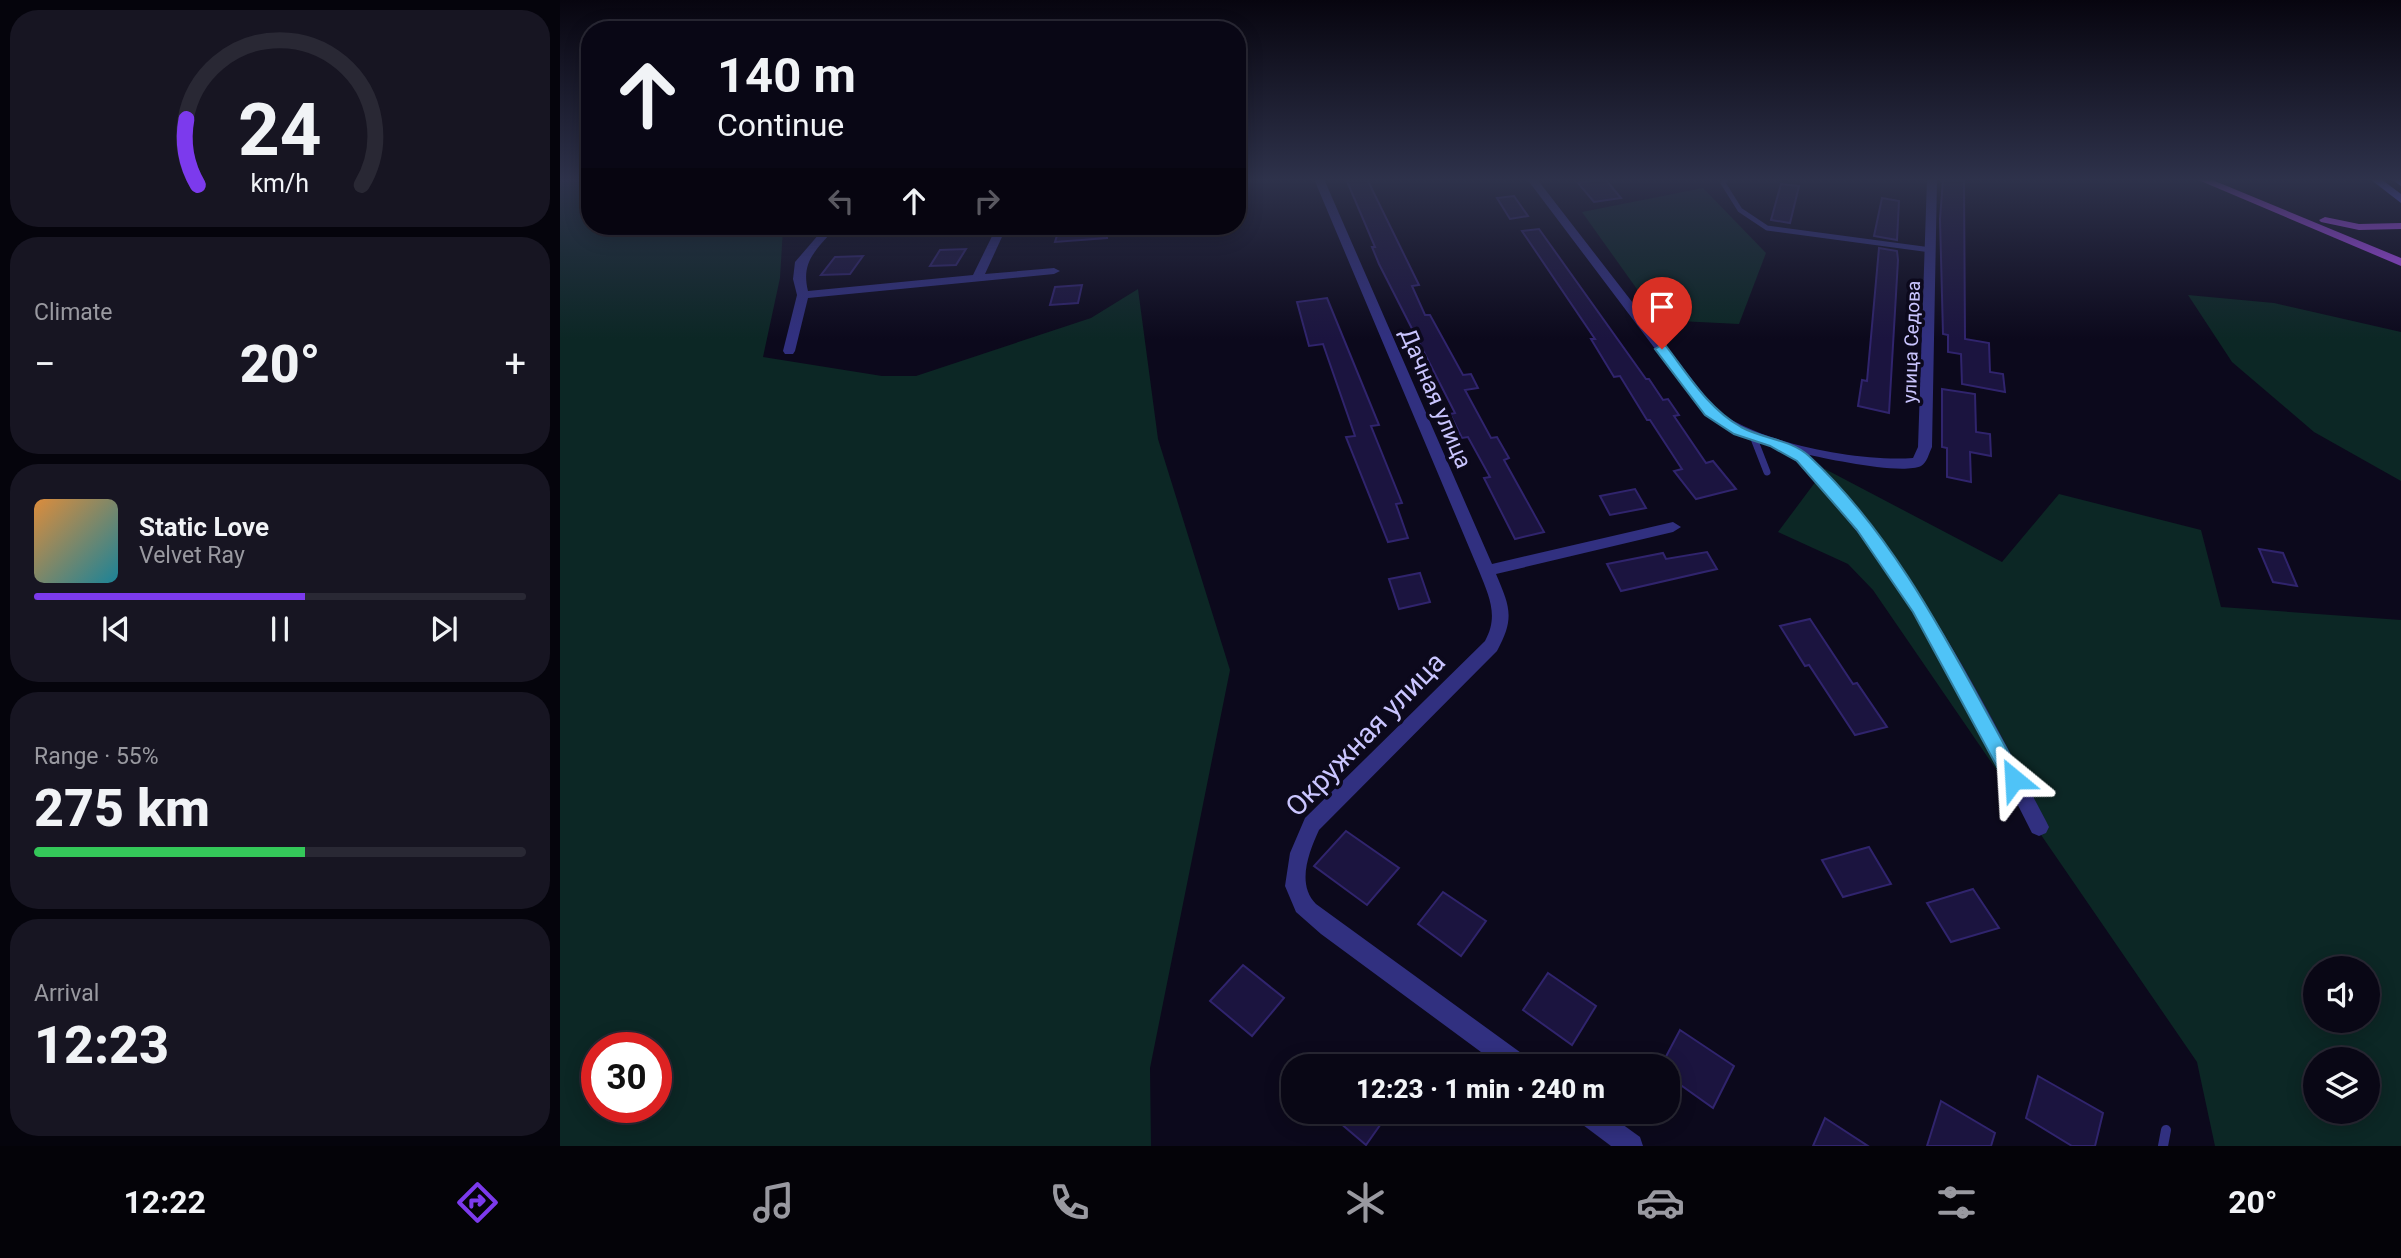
<!DOCTYPE html>
<html lang="en">
<head>
<meta charset="utf-8">
<style>
	body { margin:0; font-family:Roboto,sans-serif; background:#171522; color:#f1f3f6; height:100vh; display:flex; flex-direction:column; font-size:26px; white-space:nowrap }
	* { box-sizing:border-box; margin:0 }
	p { font-size:23px; color:#9999a0 }
	.icon { flex:none; width:38px; height:38px; fill:none; stroke:currentColor; stroke-width:2; stroke-linecap:round; stroke-linejoin:round }
	.map { position:relative; flex:1; overflow:hidden }
	.side { display:flex; flex-direction:column; gap:10px; padding:10px; background:#05040c; width:560px }
	.side>* { flex:none }
	.top-card { position:absolute; left:21px; top:21px; width:665px; height:214px; border-radius:28px; box-shadow:0 4px 18px #0003,0 0 0 2px #292834; background:#090715; color:#f1f3f6; overflow:hidden }
	.buttons { position:absolute; left:1743px; top:956px; display:grid; gap:14px }
	.buttons a { display:grid; place-items:center; width:77px; height:77px; border-radius:50%; background:#090715; box-shadow:0 4px 18px #0003,0 0 0 2px #292834; font-size:35px }
	.speed { position:absolute; left:21px; top:1032px; display:flex; gap:14px; font-size:35px; font-weight:700; text-align:center }
	.speed>* { display:grid; place-content:center; width:91px; height:91px; border-radius:50%; background:#090715; box-shadow:0 4px 18px #0003,0 0 0 2px #292834; line-height:1 }
	.speed .limit { border:10px solid #d22; background:#fff; color:#111 }
	.pin { position:absolute; display:grid; place-items:center; width:60px; height:60px; color:#fff; margin:-72px -30px; border-radius:50% 50% 50% 0; rotate:-45deg; box-shadow:0 0 7px #0007 }
	.pin .icon { rotate:45deg }
	.me { position:absolute; width:77px; margin:-38px; rotate:333deg; stroke-linejoin:round; filter:drop-shadow(0 0 5px #0008) }
	.turn { display:flex; align-items:center; gap:24px; height:147px; padding:0 21px; font-size:32px }
	.turn .icon { width:91px; height:91px; stroke-width:2.5 }
	.turn b { display:block; font-size:49px; line-height:60px }
	.lanes { display:flex; align-items:center; height:66px; padding:0 21px; background:#0003; justify-content:center; gap:35px; direction:ltr }
	.lanes .off { opacity:.35 }
	.big { font-size:52px; font-weight:800; line-height:1.1 }
	.side .card { flex:1; display:flex; flex-direction:column; justify-content:center; gap:10px; min-width:0; padding:0 24px; border-radius:28px; background:#171522 }
	.side .dial { align-items:center; gap:0 }
	.dial svg { height:182px; overflow:visible; fill:none; stroke:#292834; stroke-width:7; stroke-linecap:round; text-anchor:middle }
	.dial text { fill:#f1f3f6; stroke:none }
	.song { display:flex; align-items:center; gap:21px }
	.cover { width:84px; height:84px; border-radius:10px; background:linear-gradient(135deg,hsl(30 70% 55%),hsl(190 70% 35%)) }
	.played { height:7px; border-radius:4px; background:linear-gradient(90deg,#7c3aed 55%,#292834 55%) }
	.keys { display:flex; justify-content:space-around; direction:ltr }
	.heat { display:flex; justify-content:space-between; align-items:center; font-size:38px; direction:ltr }
	.charge { height:10px; border-radius:5px; background:linear-gradient(90deg,#34c759 55%,#292834 0) }
	.trip { position:absolute; left:721px; top:1054px; width:399px; height:70px; border-radius:28px; background:#090715; box-shadow:0 4px 18px #0003,0 0 0 2px #292834; font-weight:800; line-height:70px; text-align:center }
	.tab-bar { display:flex; height:112px; justify-content:space-around; align-items:center; background:#040308; color:#9999a0 }
	.tab-bar .icon { width:49px; height:49px }
	.tab-bar .current { color:#7c3aed }
	.tab-bar b { font-size:32px; color:#f1f3f6 }
	main { display:flex; flex:1; min-height:0 }
	.map>svg:first-child { display:block }
</style>
</head>
<body>
<main>
<section class="side">
<div class="card dial"><svg viewBox="0 0 100 80">
<path d="M14 69A42 42 0 1 1 86 69"/>
<path d="M14 69A42 42 0 0 1 9 40" stroke="#7c3aed"/>
<text x="50" y="56" font-size="32" font-weight="700">24</text>
<text x="50" y="72" font-size="11">km/h</text>
</svg></div>
<div class="card"><p>Climate</p>
<div class="heat"><a>−</a><b class="big">20°</b><a>+</a></div>
</div>
<div class="card">
<div class="song"><i class="cover"></i><div><b>Static Love</b><p>Velvet Ray</p></div></div>
<div class="played"></div>
<div class="keys"><svg class="icon" aria-label="previous" viewBox="0 0 24 24"><path d="M18 5L8 12l10 7zM5 5v14"/></svg><svg class="icon" aria-label="pause" viewBox="0 0 24 24"><path d="M8 5v14M16 5v14"/></svg><svg class="icon" aria-label="next" viewBox="0 0 24 24"><path d="M6 5l10 7-10 7zM19 5v14"/></svg></div>
</div>
<div class="card"><p>Range · 55%</p><b class="big">275 km</b><div class="charge"></div></div>
<div class="card"><p>Arrival</p><b class="big">12:23</b></div>
</section>
<div class="map">
<svg width="1841" height="1146" viewBox="0 0 1841 1146">
	<rect width="100%" height="100%" fill="#0c091c"/>
	<!-- green -->
	<g fill="#0c2725" fill-rule="evenodd">
		<path d="M0 179H30V226H229L223 229 220 278 203 357 322 376H356L531 318 578 289 598 439 670 670 590 1068 591 1146H0ZM96 1048V1108H37V1048Z"/>
		<polygon points="1143,188 1206,253 1179,324 1099,320 1022,212"/>
		<polygon points="1628,295 1714,303 1841,332 1841,481 1754,432 1672,362"/>
		<path d="M1265 469 1442 562 1499 494 1641 530 1661 607 1841 620V1146H1655L1637 1062 1313 590 1288 564 1218 532ZM1755 968H1808V1020H1755ZM1755 1059H1808V1111H1755Z"/>
	</g>
	<!-- building -->
	<g fill="#1b143f" stroke="#30246d" stroke-width="2">
		<polygon points="786,179 807,179 859,285 852,286 865,315 870,315 903,375 911,374 918,388 905,390 931,438 937,437 949,458 944,460 984,532 955,539 924,478 930,477 908,437 902,438 890,414 895,413 819,264 812,247 815,247"/>
		<polygon points="1045,179 1061,198 1034,202 1018,183"/>
		<polygon points="1383,179 1404,180 1405,339 1429,343 1430,372 1443,374 1445,392 1402,384 1401,354 1388,352 1388,335 1383,334 1380,219"/>
		<polygon points="1221,184 1239,186 1230,223 1211,220"/>
		<polygon points="954,196 968,216 950,219 937,198"/>
		<polygon points="1322,198 1339,201 1337,240 1314,236"/>
		<polygon points="500,226 546,226 547,238 495,242"/>
		<polygon points="979,229 1086,379 1089,379 1103,400 1108,399 1119,415 1114,416 1146,463 1153,461 1176,489 1136,499 1114,471 1122,469 1090,420 1087,420 1060,376 1054,377 1031,339 1035,339 962,231"/>
		<polygon points="1319,248 1337,251 1338,260 1329,413 1298,406 1302,380 1307,381"/>
		<polygon points="406,249 396,265 370,266 380,250"/>
		<polygon points="303,256 290,274 261,275 275,257"/>
		<polygon points="522,285 518,303 490,305 495,287"/>
		<polygon points="767,298 819,425 811,426 842,503 836,504 848,538 828,542 786,437 795,436 763,344 749,346 737,302"/>
		<polygon points="1382,389 1415,394 1416,432 1430,434 1431,456 1410,452 1411,482 1387,477 1387,448 1382,447"/>
		<polygon points="1075,489 1086,508 1050,515 1040,496"/>
		<polygon points="1699,549 1723,553 1737,586 1713,582"/>
		<polygon points="1147,552 1157,569 1061,591 1047,564 1103,553 1106,559"/>
		<polygon points="860,573 870,602 839,609 829,579"/>
		<polygon points="1250,619 1293,684 1297,683 1327,727 1295,735 1249,665 1245,666 1220,626"/>
		<polygon points="786,831 839,868 807,905 754,866"/>
		<polygon points="1309,847 1331,884 1283,897 1262,860"/>
		<polygon points="1413,889 1439,928 1391,942 1367,903"/>
		<polygon points="883,892 926,921 901,956 858,924"/>
		<polygon points="683,965 724,998 692,1036 650,1001"/>
		<polygon points="988,973 1036,1006 1012,1045 963,1010"/>
		<polygon points="1120,1030 1174,1066 1153,1108 1108,1076 1108,1066 1101,1066"/>
		<polygon points="1478,1076 1543,1113 1535,1146 1512,1146 1466,1118"/>
		<polygon points="1381,1101 1435,1133 1431,1146 1367,1146"/>
		<polygon points="766,1111 830,1111 806,1145"/>
		<polygon points="1265,1118 1308,1146 1253,1146"/>
	</g>
	<g fill="none" stroke-linecap="round" stroke-linejoin="round">
		<!-- service-far2 -->
		<polyline stroke="#313080" stroke-width="5" points="1166,179 1163,183 1180,210 1207,228 1371,250"/>
		<!-- service-far1 -->
		<polyline stroke="#313080" stroke-width="7" points="1193,436 1207,472"/>
		<!-- service -->
		<polyline stroke="#313080" stroke-width="10" points="1603,1146 1606,1130"/>
		<!-- minor -->
		<g fill="#313080" fill-rule="evenodd">
			<path d="M754 179H764L932 564 1113 522 1121 527 1113 532 936 574C950 607 955 618 937 651L759 830C749 852 736 884 756 904L968 1058 972 1066H940L761 934 736 912 725 886 730 853 745 818 925 641C939 616 929 596 919 571Z"/>
			<path d="M967 179H977L1155 409C1198 443 1298 462 1353 458L1358 447 1367 179H1377L1372 447C1369 453 1367 463 1361 466 1341 475 1268 459 1245 454 1265 471 1281 493 1298 513 1376 605 1430 715 1486 821L1489 827 1486 833 1479 836 1472 833C1417 725 1364 613 1286 518 1271 499 1256 478 1237 462 1210 440 1175 439 1145 415Z"/>
			<path d="M266 226H276C259 249 240 259 248 291L413 275 437 226H447L425 274 494 268 500 271 494 274 248 298 235 351 233 354H225L223 351 237 295 233 279 235 262Z"/>
			<polygon points="1011,1111 1044,1111 1080,1137 1083,1146 1051,1146 1015,1119"/>
		</g>
		<!-- secondary -->
		<g fill="#5c5dff" fill-rule="evenodd">
			<polygon points="1810,179 1821,179 1841,194 1841,203"/>
			<polygon points="1831,179 1841,179 1841,186"/>
		</g>
		<!-- primary -->
		<g fill="#b64cff" fill-rule="evenodd">
			<polygon points="1636,179 1650,179 1841,258 1841,266"/>
			<polygon points="1765,217 1799,224 1841,223 1841,229 1799,230 1761,222 1759,220"/>
		</g>
	</g>
	<!-- sky -->
	<linearGradient id="sky" x2="0" y2="1"><stop stop-color="#07050f"/><stop offset="0.53" stop-color="#2e324b"/><stop offset="1" stop-color="#2e324b" stop-opacity="0"/></linearGradient>
	<rect width="1841" height="339" fill="url(#sky)"/>
	<!-- route -->
	<path fill="#4fc3f7" stroke="#337fa1" stroke-width="2" d="M1102 345 1106 346C1129 376 1148 408 1181 427 1203 439 1230 439 1249 456 1342 542 1399 665 1460 773L1463 779 1460 785H1447L1353 612 1297 530 1237 461 1210 446 1174 434 1145 415 1095 349Z"/>
	<g text-anchor="middle" stroke-width="7" stroke-linejoin="round" paint-order="stroke">
		<!-- far-street labels -->
		<g font-size="19" fill="#cac5ff" stroke="#0c091c">
			<text transform="translate(1351 342) rotate(-88)" y="7">улица Седова</text>
		</g>
		<!-- street labels -->
		<g font-size="23" fill="#cac5ff" stroke="#0c091c">
			<text transform="translate(876 398) rotate(67)" y="8">Дачная улица</text>
		</g>
		<!-- near-street labels -->
		<g font-size="28" fill="#cac5ff" stroke="#0c091c">
			<text transform="translate(805 734) rotate(-46)" y="10">Окружная улица</text>
		</g>
	</g>
</svg>
<div class="buttons">
<a><svg class="icon" aria-label="sound" viewBox="0 0 24 24"><path d="M4 9h4l5-4v14l-5-4H4zM17 9q2 3 0 6"/></svg></a>
<a><svg class="icon" aria-label="layers" viewBox="0 0 24 24"><path d="M12 4l9 5-9 5-9-5zM3 14l9 5 9-5"/></svg></a>
</div>
<div class="speed"><div class="limit">30</div></div>
<div class="pin" style="left:1102px;top:349px;background:#d93025"><svg class="icon" aria-label="arrive" viewBox="0 0 24 24"><path d="M6 21V4h12l-3 4 3 4H6"/></svg></div>
<svg class="me" style="left:1454px;top:779px" viewBox="-20 -20 40 40"><path d="M0-17L14 15 0 8-14 15z" fill="#4fc3f7" stroke="#fff" stroke-width="4"/></svg>
<div class="trip">12:23 · 1 min · 240 m</div>
<div class="top-card">
<div class="turn"><svg class="icon" aria-label="ahead" viewBox="0 0 24 24"><path d="M12 20V5M6 11l6-6 6 6"/></svg><div><b>140 m</b>Continue</div></div>
<div class="lanes"><svg class="icon off" aria-label="left" viewBox="0 0 24 24"><path d="M17 20v-9H6M10 6l-5 5 5 5"/></svg><svg class="icon" aria-label="ahead" viewBox="0 0 24 24"><path d="M12 20V5M6 11l6-6 6 6"/></svg><svg class="icon off" aria-label="right" viewBox="0 0 24 24"><path d="M7 20v-9h11M14 6l5 5-5 5"/></svg></div>
</div>
</div>
</main>
<nav class="tab-bar">
<b>12:22</b>
<svg class="icon current" aria-label="directions" viewBox="0 0 24 24"><path d="M12 3l9 9-9 9-9-9zM9 14v-3h6M13 9l2 2-2 2"/></svg>
<svg class="icon" aria-label="music" viewBox="0 0 24 24"><path d="M9 18V5l10-2v13"/><circle cx="6" cy="18" r="3"/><circle cx="16" cy="16" r="3"/></svg>
<svg class="icon" aria-label="phone" viewBox="0 0 24 24"><path d="M5 4h4l2 5-3 2q2 4 5 5l2-3 5 2v4C11 20 4 13 5 4z"/></svg>
<svg class="icon" aria-label="climate" viewBox="0 0 24 24"><path d="M12 3v18M4 7l16 10M4 17L20 7"/></svg>
<svg class="icon" aria-label="car" viewBox="0 0 24 24"><path d="M5 17H2v-5l4-1 3-4h7l3 4 3 1v5h-3M9 17h6M6 11h13"/><circle cx="7" cy="17" r="2"/><circle cx="17" cy="17" r="2"/></svg>
<svg class="icon" aria-label="filters" viewBox="0 0 24 24"><path d="M4 7h16M4 17h16"/><circle cx="9" cy="7" r="2"/><circle cx="15" cy="17" r="2"/></svg>
<b>20°</b>
</nav>
</body>
</html>
